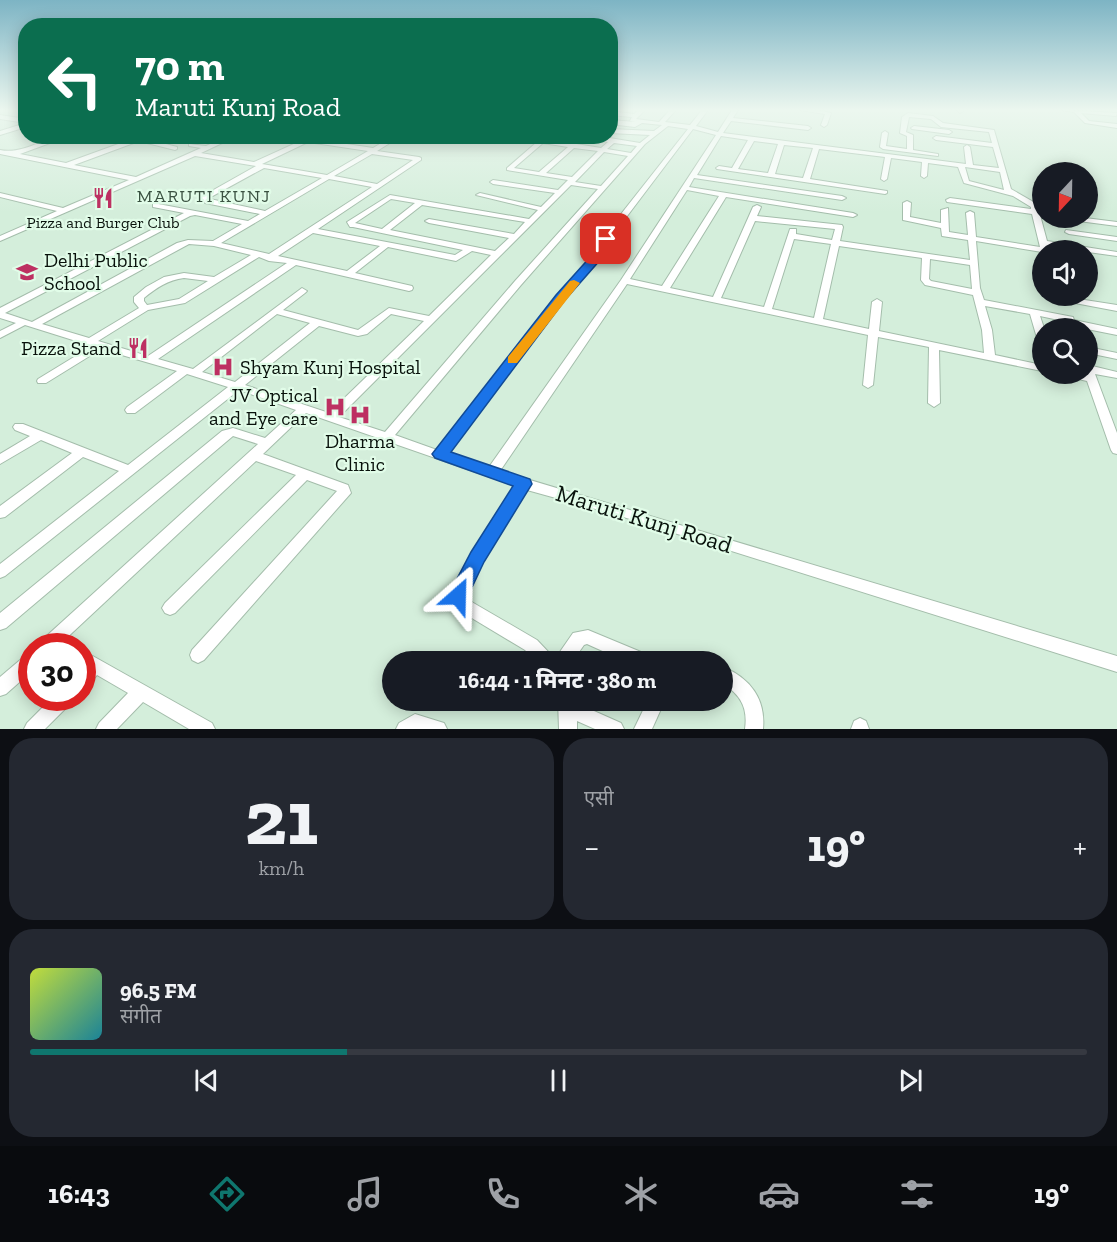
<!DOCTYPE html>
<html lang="hi">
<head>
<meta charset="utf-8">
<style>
	body { margin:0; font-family:"Zilla Slab","Noto Sans Devanagari",serif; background:#242831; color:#f1f3f6; height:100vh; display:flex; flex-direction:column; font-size:22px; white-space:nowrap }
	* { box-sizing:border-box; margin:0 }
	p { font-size:20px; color:#9ea1a6 }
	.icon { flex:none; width:33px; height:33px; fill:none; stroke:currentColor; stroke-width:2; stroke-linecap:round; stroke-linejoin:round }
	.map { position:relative; height:729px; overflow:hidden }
	.side { display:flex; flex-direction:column; gap:9px; padding:9px; background:#0d0f14; flex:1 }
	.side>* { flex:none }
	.top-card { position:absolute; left:18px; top:18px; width:600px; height:126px; border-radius:24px; box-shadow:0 3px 15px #0003; background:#0b6e4f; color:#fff; overflow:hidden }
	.needle { width:39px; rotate:202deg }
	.buttons { position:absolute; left:1032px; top:162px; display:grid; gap:12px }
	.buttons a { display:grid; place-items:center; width:66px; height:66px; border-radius:50%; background:#171b24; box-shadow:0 3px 15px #0003; font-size:30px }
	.speed { position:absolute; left:18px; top:633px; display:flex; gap:12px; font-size:30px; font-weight:700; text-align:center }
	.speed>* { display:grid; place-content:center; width:78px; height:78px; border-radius:50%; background:#171b24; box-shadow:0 3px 15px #0003; line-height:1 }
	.speed .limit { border:9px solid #d22; background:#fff; color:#111 }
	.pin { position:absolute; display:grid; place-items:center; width:51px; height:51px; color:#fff; margin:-26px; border-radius:12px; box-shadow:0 3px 9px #0006 }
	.me { position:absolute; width:66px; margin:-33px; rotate:25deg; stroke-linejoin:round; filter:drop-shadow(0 0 4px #0008) }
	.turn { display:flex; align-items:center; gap:21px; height:126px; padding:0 18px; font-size:27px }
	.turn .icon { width:78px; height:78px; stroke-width:2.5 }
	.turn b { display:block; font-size:42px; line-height:51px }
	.big { font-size:45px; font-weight:800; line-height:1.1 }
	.side .card { flex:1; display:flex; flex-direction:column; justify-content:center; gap:9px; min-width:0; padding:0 21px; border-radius:24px; background:#242831 }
	.side .dial { align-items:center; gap:0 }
	.dial b { font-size:78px; line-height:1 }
	.song { display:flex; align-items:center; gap:18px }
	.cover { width:72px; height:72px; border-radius:9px; background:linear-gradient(135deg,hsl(70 70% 55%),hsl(190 70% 35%)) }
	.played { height:6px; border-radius:3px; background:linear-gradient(90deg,#0f766e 30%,#363941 30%) }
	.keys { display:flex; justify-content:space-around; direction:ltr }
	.heat { display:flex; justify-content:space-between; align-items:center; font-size:33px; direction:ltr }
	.side .tiles { flex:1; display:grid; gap:9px; grid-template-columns:1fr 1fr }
	.card:last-child { grid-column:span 2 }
	.trip { position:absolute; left:382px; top:651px; width:351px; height:60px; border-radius:30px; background:#171b24; box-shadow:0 3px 15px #0003; font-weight:800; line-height:60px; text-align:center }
	.menu { display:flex; height:96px; justify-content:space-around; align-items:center; background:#090b0e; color:#9ea1a6 }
	.menu .icon { width:42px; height:42px }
	.menu .active { color:#0f766e }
	.menu b { font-size:27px; color:#f1f3f6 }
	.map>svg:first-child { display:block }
</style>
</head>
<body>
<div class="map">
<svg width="1117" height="729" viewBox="0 0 1117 729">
	<rect width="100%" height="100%" fill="#d4eedb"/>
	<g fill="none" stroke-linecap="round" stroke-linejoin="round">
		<defs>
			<g id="minor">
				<path d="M639 110H645L636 119 659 122 670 110H676L665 122 690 125 702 110H708L696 126 718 132 732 110H738L733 118 808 126 811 128 808 130 731 121 723 133 966 164 964 147 967 145 970 147 973 165 999 168 993 147 936 140 933 138 936 136 992 143 989 132 941 127 931 119 909 117 906 132 913 135V150L938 154V156L883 149 880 147 882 133 885 131 888 133 886 146 907 149V136L900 133 902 117 908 113 933 116 943 123 994 130 1011 189 1037 204 1039 210 1042 211V215H1040L1047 241 1117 252V256L1088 252V250L1048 246 1049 250H1042V252L976 241 980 288 984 300 1073 317 1074 320 1117 329V335L1072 326 1069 325 1068 322 1040 316 1044 328H1042V341L1037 338 1030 314 985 306 992 330 995 355 1042 365V371L939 350 940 403 934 407 928 403 929 347 878 337 873 385 868 388 863 385 868 335 627 284 500 471 1117 656V672L617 515 527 490 467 588V597L470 601 537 640 555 659 573 633 588 630 653 657 655 662H627L587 644 584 645 572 662H536L525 650 460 611 451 599 455 582 516 486 306 413 263 454 348 485 351 493 204 660 198 663 192 660 190 655 192 650 337 491 307 480 175 613 170 615 165 613 162 608 165 603 296 475 256 461 58 646H39L41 641 258 444 233 436 6 628 0 630V613L222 431 233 428 265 438 296 410 239 390 5 576 0 578V564L119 471 83 457 5 517 0 518V506L72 453 41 440 0 464V454L30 436 15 430 13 427 15 424H23L128 465 228 387 187 374 135 413H127L125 410 127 407 177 371 101 349 46 383H38L37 381 38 379 92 346 25 325 0 338V331L16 323 0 318V308L184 213 153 207V203L248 221 260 214 205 203 201 197 256 166 195 156 0 241V236L57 211 0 197V193L63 208 129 180 0 154V150C24 155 44 136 69 136L20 154 66 163 132 139 128 136H136L177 147V149L175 150 139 141 74 165 136 177 201 148 189 146V144L206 146 228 136H237L201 153 254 162 307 138 373 148 393 136H401L377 151 419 157 421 158V160L318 229 455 255 463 250 353 227H350L347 222 390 195 529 219 538 210 476 195 480 193 541 207 555 193 493 184 490 182 493 180 558 190 568 180 507 170V168L537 142 510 136H527L601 148 608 142 579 136H597L640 143 650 135 610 133V129L654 131 662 125 642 123 635 127 610 124V120L636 122 630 121 632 117 610 115V111L634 114ZM668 126 688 129 599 242 593 256 557 296 437 450 395 435 521 285 645 144ZM693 129 716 135 621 280 489 467 447 453 563 300 600 259 606 244ZM721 136 748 140 732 168 719 166 716 168 717 169 885 194 887 193V191L810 179 819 149 885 157 881 179 884 181 887 179 891 158 922 162 921 176 924 178 927 176 928 163 958 167 964 183 1013 196 1031 207V209L950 198 946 200 947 202 1032 214 1040 247 976 237 974 213 970 211 966 213 968 235 949 232 948 208 941 210V223L910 217 911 203 907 201 903 203V220L941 228 942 236 968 240 970 260 840 241 843 227 842 225 757 216 761 207 757 205 753 207 713 297 670 288 726 197 853 217 857 215 853 213 689 187 694 178 842 200 846 198 842 196 697 175ZM754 141 778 144 768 173 738 169ZM308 142 368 151 327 175 262 164ZM543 143 568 147 539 172 514 168ZM614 143 637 146 631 153 607 149ZM784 145 813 148 803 178 775 174ZM574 148 598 151 572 177 546 173ZM604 152 628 156 601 186 575 182ZM372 154 413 160 377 184 334 176ZM965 167 1000 172 1004 190 969 181ZM264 168 322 178 265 211 210 199 209 198ZM329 179 372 187 269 254 221 243ZM571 185 598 189 515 281 385 432 339 417ZM687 190 719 196 662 286 630 279ZM391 199 415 203 382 229 355 223ZM422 205 525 222 514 234 429 219 425 221 429 223 509 238 495 251 390 230ZM195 215 242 224 213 241 188 240 177 243 32 322 5 313 190 216ZM755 221 835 229 832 240 796 234V229H790L764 307 721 298ZM313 233 380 246 347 271 278 256ZM794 239 831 244 814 318 772 309ZM189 244 214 246 251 255 214 277 184 273 164 277 146 287 134 297V302L139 308 89 338 42 324ZM839 246 922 258 921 280 925 285 973 295 982 330 984 353 879 331 882 302 877 299 872 302 869 329 823 319ZM388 247 456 261 472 251 491 255 429 316 389 308 358 330 283 310 305 293 307 291 302 288 193 369 158 359 296 265 409 291 412 290 413 288 412 286 355 273ZM259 257 269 261 287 263 148 356 98 341 148 310 185 303ZM930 259 970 265 972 289 931 281 929 279ZM184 278 208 281 179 299 147 305 144 301V298C156 288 168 280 184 278ZM277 314 310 323 235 382 202 372ZM391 314 424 321 329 413 245 385 319 326 358 336 367 334Z"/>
				<polygon points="800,110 817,110 831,113 827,125 824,127 821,125 825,114"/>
				<polygon points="957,110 963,110 963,111 960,113"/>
				<polygon points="1061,110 1117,113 1116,116 1081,113 1089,121 1117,124 1117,128 1085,123 1074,112"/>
				<polygon points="0,115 26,119 26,123 0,119"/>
				<polygon points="26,123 26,127 0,135 0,131"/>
				<polygon points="914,126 949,130 952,132 949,134 912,129 911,128"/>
				<polygon points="1067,218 1085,218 1117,222 1117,226 1071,220"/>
				<polygon points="1066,230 1117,237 1117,241 1069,234 1065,232"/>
				<polygon points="1059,296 1117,305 1117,311 1059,300 1057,298"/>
				<polygon points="1088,347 1117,353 1117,359 1088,353"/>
				<polygon points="1088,365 1117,372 1117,378 1095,374 1117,433 1117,454 1113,453 1111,450 1087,381 1065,376 1064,374 1088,374"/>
				<polygon points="82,650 212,723 215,729 189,729 143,702 117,729 96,729 99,723 128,693 97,675 88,685 82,687"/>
				<polygon points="32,652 32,671 6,694 0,696 0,677 26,655"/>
				<path d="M723 667C750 678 766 699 763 729H745C748 708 741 695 723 684Z"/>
				<polygon points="52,698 73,698 70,704 45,729 24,729 27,723"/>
				<polygon points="558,700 576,700 576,703 621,723 624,729 595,729 577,721 577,729 559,729"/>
				<polygon points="648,700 665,700 652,729 634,729"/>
				<polygon points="415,714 444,723 447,729 396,729 399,723"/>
				<polygon points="860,718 866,721 869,729 851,729 854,721"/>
			</g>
		</defs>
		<!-- minor casing -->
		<use href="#minor" stroke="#a4bdab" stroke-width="2"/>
		<!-- minor -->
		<use href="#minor" fill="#fff" fill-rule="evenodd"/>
	</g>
	<!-- sky -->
	<linearGradient id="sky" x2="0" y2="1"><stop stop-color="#7db4c4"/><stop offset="0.52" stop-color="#ecf7ef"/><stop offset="1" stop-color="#ecf7ef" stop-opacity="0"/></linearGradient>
	<rect width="1117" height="212" fill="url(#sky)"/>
	<!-- route -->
	<polygon fill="#1a73e8" stroke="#114b97" stroke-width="1.5" points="606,236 611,239 601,259 565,300 451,452 530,479 532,484 484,562 465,602 458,604 451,602 448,596 471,552 513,486 435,458 432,454 556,295 592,255 603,237"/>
	<!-- slow -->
	<polygon fill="#f59e0b" points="574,280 580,283 517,363 508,363 508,357 570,281"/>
	<!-- icons -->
	<defs>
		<symbol id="restaurant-bare" viewBox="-9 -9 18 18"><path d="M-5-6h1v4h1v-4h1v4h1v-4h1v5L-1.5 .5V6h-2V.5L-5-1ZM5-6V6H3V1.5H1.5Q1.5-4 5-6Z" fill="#bd3062" stroke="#e1fce8" stroke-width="2.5" paint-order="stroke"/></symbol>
		<symbol id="school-bare" viewBox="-9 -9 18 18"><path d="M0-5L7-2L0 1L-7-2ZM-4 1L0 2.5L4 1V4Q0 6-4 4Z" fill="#bd3062" stroke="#e1fce8" stroke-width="2.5" paint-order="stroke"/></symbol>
		<symbol id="hospital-bare" viewBox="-9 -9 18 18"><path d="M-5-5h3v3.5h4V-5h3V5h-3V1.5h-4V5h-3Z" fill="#bd3062" stroke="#e1fce8" stroke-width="2.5" paint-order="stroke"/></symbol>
	</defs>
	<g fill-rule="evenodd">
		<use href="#restaurant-bare" x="88" y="183" width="30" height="30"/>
		<use href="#school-bare" x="12" y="257" width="30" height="30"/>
		<use href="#restaurant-bare" x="123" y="333" width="30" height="30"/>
		<use href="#hospital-bare" x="208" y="352" width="30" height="30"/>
		<use href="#hospital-bare" x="320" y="392" width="30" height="30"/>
		<use href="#hospital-bare" x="345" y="400" width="30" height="30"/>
	</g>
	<g text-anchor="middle" stroke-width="4.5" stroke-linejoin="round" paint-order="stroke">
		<!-- far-poi labels -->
		<g font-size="16" fill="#08110b" stroke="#e1fce8">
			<text x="103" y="228">Pizza and Burger Club</text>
		</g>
		<!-- far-quarter labels -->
		<g font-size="18" letter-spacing="1.5" fill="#3b5242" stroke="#e1fce8">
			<text x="204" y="202">MARUTI KUNJ</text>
		</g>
		<!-- poi labels -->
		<g font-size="20" fill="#08110b" stroke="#e1fce8" text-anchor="start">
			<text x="44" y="267">Delhi Public<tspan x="44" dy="23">School</tspan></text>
			<text x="121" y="355" text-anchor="end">Pizza Stand</text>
			<text x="240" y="374">Shyam Kunj Hospital</text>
			<text x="318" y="402" text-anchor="end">JV Optical<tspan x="318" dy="23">and Eye care</tspan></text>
			<text x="360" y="448" text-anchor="middle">Dharma<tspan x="360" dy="23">Clinic</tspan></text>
		</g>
		<!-- near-street labels -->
		<g font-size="24" fill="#08110b" stroke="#e1fce8">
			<text transform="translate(644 519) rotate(17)" y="8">Maruti Kunj Road</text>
		</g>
	</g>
</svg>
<div class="buttons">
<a><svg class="needle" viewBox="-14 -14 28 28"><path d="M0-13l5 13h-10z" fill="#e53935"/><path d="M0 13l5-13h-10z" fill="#9ea1a6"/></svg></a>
<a><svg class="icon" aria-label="sound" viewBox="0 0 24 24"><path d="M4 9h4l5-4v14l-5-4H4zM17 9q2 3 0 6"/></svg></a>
<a><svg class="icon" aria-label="search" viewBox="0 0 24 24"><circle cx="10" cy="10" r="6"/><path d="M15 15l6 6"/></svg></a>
</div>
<div class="speed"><div class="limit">30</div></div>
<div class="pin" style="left:606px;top:239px;background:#d93025"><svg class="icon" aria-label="arrive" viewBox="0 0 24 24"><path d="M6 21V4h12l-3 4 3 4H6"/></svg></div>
<svg class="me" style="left:458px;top:596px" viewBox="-20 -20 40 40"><path d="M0-17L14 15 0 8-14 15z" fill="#1a73e8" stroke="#fff" stroke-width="4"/></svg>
<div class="trip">16:44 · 1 मिनट · 380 m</div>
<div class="top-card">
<div class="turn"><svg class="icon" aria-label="left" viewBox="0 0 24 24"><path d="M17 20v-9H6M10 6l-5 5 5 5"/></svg><div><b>70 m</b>Maruti Kunj Road</div></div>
</div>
</div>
<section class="side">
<div class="tiles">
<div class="card dial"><b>21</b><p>km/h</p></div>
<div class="card"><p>एसी</p>
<div class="heat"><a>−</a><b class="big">19°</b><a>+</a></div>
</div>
<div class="card">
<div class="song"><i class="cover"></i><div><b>96.5 FM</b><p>संगीत</p></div></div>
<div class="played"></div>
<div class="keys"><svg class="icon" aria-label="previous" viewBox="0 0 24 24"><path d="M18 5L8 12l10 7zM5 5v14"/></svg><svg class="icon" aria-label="pause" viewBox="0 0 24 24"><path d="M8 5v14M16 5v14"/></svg><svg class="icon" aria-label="next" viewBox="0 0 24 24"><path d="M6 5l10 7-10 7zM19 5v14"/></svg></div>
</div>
</div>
</section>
<nav class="menu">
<b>16:43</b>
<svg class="icon active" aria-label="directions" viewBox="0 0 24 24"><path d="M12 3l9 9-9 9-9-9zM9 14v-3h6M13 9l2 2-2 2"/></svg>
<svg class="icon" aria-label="music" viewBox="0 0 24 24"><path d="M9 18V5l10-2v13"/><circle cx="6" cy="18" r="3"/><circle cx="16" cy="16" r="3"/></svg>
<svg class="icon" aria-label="phone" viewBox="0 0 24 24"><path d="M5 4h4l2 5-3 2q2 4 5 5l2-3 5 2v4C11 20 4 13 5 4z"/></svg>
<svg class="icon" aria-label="climate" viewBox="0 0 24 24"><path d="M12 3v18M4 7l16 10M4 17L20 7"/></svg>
<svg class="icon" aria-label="car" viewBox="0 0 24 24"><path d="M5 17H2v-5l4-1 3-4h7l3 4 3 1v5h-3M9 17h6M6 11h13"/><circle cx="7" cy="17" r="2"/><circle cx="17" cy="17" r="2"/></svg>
<svg class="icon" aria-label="filters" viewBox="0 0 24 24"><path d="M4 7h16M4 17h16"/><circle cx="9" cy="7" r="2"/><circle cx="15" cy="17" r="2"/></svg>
<b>19°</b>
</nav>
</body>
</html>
